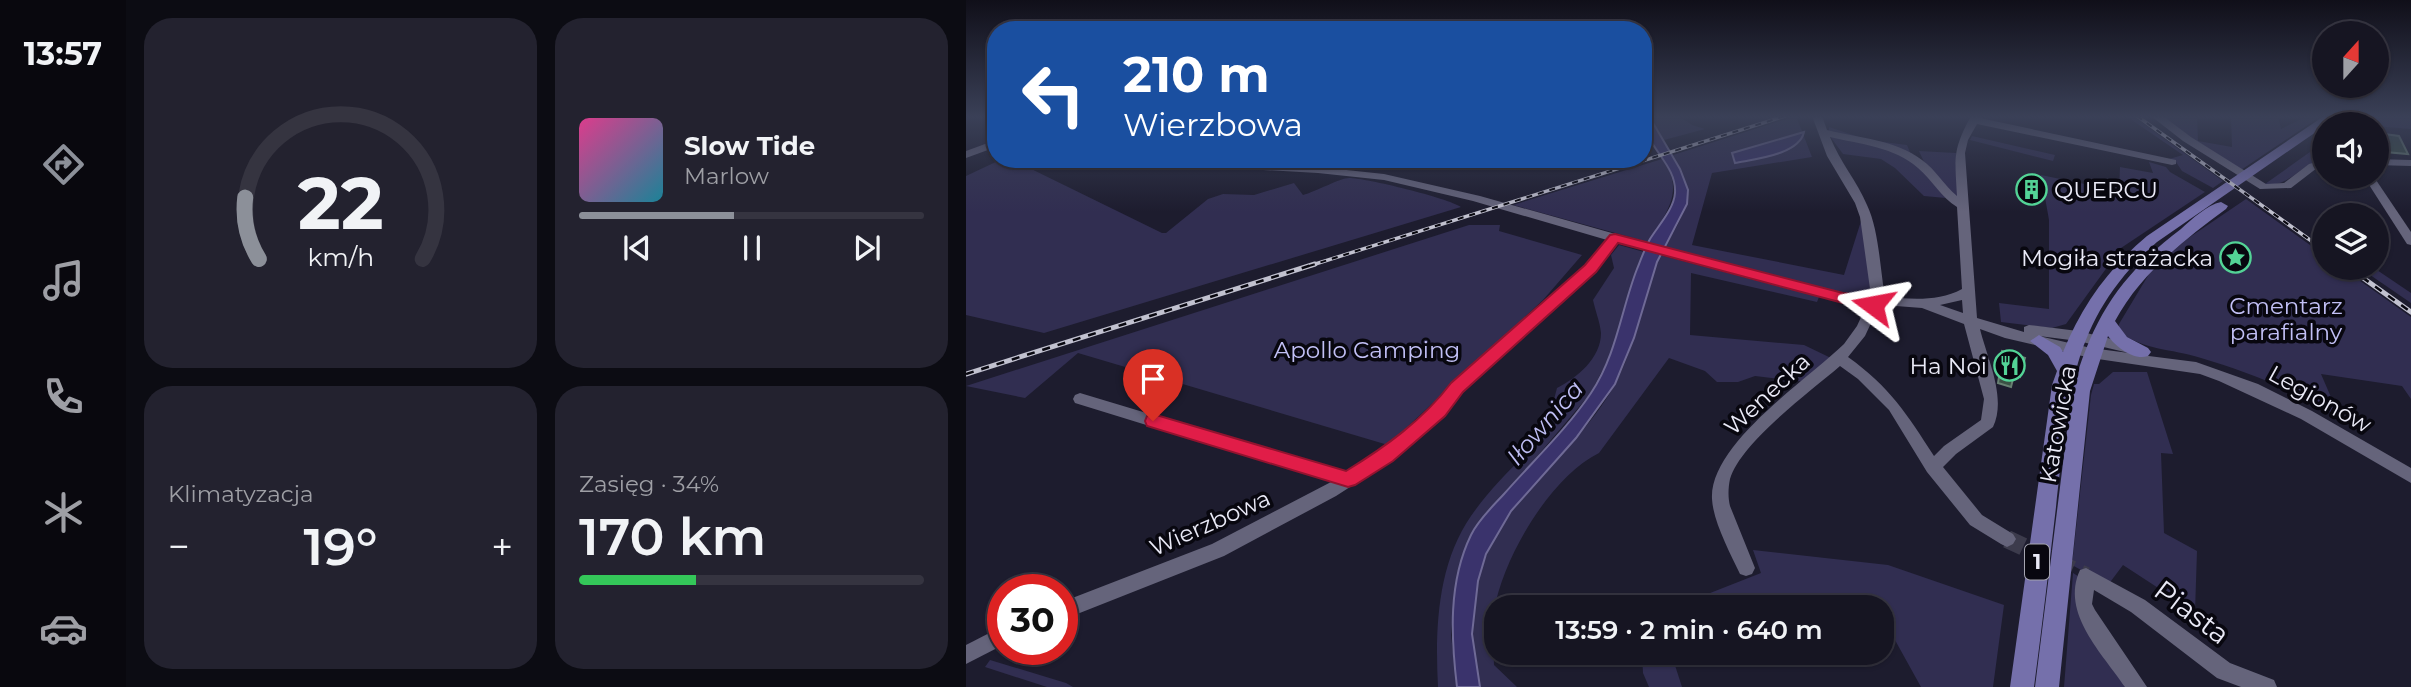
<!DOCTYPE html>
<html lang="pl">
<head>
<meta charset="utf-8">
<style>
	body { margin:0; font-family:Montserrat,sans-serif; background:#23222f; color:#f1f3f6; height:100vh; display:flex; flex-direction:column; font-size:26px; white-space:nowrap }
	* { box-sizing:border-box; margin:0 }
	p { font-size:23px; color:#9e9fa5 }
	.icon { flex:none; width:38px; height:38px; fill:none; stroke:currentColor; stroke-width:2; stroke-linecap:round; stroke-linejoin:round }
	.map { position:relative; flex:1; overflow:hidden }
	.side { display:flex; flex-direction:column; gap:18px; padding:18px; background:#0c0c13; width:840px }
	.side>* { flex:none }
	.hud { position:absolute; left:21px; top:21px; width:665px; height:147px; border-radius:28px; box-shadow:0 2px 5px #0004,0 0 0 2px #353440; background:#1a4fa0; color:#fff; overflow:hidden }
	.needle { width:46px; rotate:21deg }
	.fabs { position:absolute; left:1346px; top:21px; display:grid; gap:14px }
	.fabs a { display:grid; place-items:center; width:77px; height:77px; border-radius:50%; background:#161522; box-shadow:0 2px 5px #0004,0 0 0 2px #353440; font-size:35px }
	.speed { position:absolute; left:21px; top:574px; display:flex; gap:14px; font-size:35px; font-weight:700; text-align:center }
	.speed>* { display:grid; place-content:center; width:91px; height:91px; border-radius:50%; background:#161522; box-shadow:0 2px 5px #0004,0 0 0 2px #353440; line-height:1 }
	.speed .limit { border:10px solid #d22; background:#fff; color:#111 }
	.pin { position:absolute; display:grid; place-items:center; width:60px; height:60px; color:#fff; margin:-72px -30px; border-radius:50% 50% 50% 0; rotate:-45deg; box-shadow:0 0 7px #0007 }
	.pin .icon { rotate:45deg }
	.me { position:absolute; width:77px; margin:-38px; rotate:283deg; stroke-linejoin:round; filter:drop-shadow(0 0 5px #0008) }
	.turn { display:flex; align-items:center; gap:24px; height:147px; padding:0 21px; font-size:32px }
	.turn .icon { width:91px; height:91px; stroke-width:2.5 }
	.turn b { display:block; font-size:49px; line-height:60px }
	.big { font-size:52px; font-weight:600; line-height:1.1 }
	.side .widget { flex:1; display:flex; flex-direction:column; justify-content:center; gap:10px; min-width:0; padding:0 24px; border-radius:28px; background:#23222f }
	.side .dial { align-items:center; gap:0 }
	.dial svg { height:182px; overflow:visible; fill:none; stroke:#353440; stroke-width:7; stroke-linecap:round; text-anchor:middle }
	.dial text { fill:#f1f3f6; stroke:none }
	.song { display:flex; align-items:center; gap:21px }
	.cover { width:84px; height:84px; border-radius:10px; background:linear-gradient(135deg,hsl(330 70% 55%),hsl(190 70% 35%)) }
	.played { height:7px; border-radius:4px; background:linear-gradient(90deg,#8c9099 45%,#353440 45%) }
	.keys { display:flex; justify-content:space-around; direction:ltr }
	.heat { display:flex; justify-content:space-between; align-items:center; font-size:38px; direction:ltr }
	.charge { height:10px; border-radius:5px; background:linear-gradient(90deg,#34c759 34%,#353440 0) }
	.side .tiles { flex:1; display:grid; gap:18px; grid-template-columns:repeat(2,1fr) }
	.trip { position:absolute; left:518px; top:595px; width:410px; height:70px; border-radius:28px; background:#161522; box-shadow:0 2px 5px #0004,0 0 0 2px #353440; font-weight:600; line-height:70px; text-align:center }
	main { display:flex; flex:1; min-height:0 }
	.tab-bar { display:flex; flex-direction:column; width:126px; justify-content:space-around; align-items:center; background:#09080e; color:#9e9fa5 }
	.tab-bar .icon { width:49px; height:49px }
	.tab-bar .selected { color:#8c9099 }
	.tab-bar b { font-size:32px; color:#f1f3f6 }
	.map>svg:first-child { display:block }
</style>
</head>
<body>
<main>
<nav class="tab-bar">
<b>13:57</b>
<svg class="icon selected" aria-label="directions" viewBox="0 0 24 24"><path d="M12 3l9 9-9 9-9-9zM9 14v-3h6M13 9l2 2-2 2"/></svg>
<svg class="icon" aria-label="music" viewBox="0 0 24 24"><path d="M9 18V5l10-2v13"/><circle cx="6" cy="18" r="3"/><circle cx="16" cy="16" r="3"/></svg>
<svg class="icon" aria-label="phone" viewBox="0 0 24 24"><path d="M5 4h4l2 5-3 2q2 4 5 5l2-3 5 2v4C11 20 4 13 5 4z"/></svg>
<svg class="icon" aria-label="climate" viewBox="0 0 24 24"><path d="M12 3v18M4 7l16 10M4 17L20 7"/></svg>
<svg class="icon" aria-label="car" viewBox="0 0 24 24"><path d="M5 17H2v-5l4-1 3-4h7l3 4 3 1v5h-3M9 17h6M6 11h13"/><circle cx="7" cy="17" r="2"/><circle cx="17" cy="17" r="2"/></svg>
</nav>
<section class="side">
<div class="tiles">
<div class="widget dial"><svg viewBox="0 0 100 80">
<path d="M14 69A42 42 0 1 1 86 69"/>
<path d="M14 69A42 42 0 0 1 8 42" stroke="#8c9099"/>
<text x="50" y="56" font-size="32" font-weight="700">22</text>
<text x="50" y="72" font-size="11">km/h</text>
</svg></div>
<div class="widget">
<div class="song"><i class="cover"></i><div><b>Slow Tide</b><p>Marlow</p></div></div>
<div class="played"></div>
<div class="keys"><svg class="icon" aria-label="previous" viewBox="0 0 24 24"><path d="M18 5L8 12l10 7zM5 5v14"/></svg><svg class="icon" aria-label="pause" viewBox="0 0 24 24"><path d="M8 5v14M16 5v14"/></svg><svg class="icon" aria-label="next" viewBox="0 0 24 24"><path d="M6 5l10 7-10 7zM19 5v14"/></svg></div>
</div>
<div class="widget"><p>Klimatyzacja</p>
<div class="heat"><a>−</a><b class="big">19°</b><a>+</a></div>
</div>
<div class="widget"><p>Zasięg · 34%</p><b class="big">170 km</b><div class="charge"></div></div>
</div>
</section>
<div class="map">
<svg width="1445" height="687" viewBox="0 0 1445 687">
	<rect width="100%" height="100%" fill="#1d1c2e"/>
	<!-- green -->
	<g fill="#312e51">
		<polygon points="683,116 713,116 726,125 739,129 698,140"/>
		<path d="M830 116 846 157 746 173 726 245 878 275 896 218 905 290 901 296 853 289 698 247C721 212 730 193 707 155Z"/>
		<polygon points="1160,116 1167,116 1257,181 1247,188 1216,171 1210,162 1203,159 1217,155"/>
		<polygon points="1193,116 1231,116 1232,141 1266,147 1265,116 1312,116 1315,129 1341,116 1355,116 1275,170"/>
		<polygon points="1395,116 1445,116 1445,129 1383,124"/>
		<polygon points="863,127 902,140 941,145 948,162 980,198 958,196 929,168 915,159 877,154 863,135"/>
		<polygon points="1006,136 1089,155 1087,161 1004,140"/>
		<path d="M1358 142V149L1345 159 1352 161C1331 168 1323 187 1299 184Z"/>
		<polygon points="953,151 990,153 992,197 988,196 958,162"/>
		<path d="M36 159H45L196 233H200L242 199 257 194 288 195 328 183 337 195C349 192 374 178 383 178 400 178 482 198 495 207L78 333 0 315V176Z"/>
		<path d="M696 159C720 190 700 214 682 242L547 205Z"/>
		<polygon points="1183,162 1200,167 1204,172 1239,192 1155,248 1100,324 1086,328 1035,322 1033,303 1083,309 1083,220 1075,175 1153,191 1154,167 1187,173"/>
		<path d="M1280 199 1358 255V268H1376L1445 317V399L1436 386 1355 374 1374 418C1330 391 1285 373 1235 358 1203 348 1181 351 1153 332V324L1186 269 1221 239Z"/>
		<polygon points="503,225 534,225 533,231 616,255 577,300 422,445 112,353 59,398 0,386"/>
		<path d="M653 245 678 252 648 348 624 394 505 534 494 563 488 598 485 635 491 687H472C469 630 471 565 505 516 530 480 566 449 596 417L585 411 591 388C611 378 635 358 635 333 634 322 629 310 627 300L648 268 645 255Z"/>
		<path d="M694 255 853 297 851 302 725 273 724 335 838 345 865 358 840 382 789 376 772 382H751L739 371 703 358 633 453C584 477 537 558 528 611 526 628 528 648 528 665L551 687H514C511 670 506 651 506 634 505 580 526 528 563 489 593 456 626 425 648 386 671 346 675 297 694 255Z"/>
		<polygon points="1394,268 1408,268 1445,293 1445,303"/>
		<polygon points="1147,372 1181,372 1207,454 1195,453 1198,533 1231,551 1229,612 1157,565 1142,585 1106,565 1125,395 1128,384 1133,384"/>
		<polygon points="787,550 922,565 1038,605 1027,687 955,687 919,622 915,621 915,607 723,607 734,597 795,573"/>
		<polygon points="1107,573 1115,578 1112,604 1166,687 1098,687"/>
		<polygon points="676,653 705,653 716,687 683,687 677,673"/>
		<polygon points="24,660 100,683 107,687 81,687 19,667"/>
	</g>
	<!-- water -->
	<g fill="#3a336c" stroke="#6f6a96" stroke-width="2">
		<path d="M677 116H683L714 169 722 190 721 204 691 262 668 338 649 384 610 438 545 511 520 554 512 581 506 634 514 687H491C485 637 482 582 505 535 512 520 527 506 538 494 567 461 601 429 625 393 651 354 655 310 671 269 675 259 679 248 684 239 692 226 708 209 709 193 711 163 677 146 677 116Z"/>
		<path d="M838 132C833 155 788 159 769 163L766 153Z"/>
	</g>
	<!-- building -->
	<g fill="#3a5144" stroke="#677f71" stroke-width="2">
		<polygon points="1411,133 1433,136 1442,154 1419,152"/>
		<polygon points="1036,351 1059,358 1054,377 1048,375 1045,387 1032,383 1034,371 1030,370"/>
	</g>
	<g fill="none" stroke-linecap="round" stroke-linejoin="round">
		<!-- minor-tunnel -->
		<polyline stroke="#3c3b4c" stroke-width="18" stroke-dasharray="18 9" stroke-linecap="butt" points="1041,539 1120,576"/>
		<!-- minor -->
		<g fill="#65647b" fill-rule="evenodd">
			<path d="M846 116H856L861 130C893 138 930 140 956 160 970 170 978 185 991 196 989 158 986 151 1005 116H1015L1014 118 1210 160V164L1206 165 1011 124 1002 140 999 153 1011 318 1058 332V327L1063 325 1112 331 1171 345 1173 349 1167 354 1230 362 1292 384 1346 411 1445 468V483L1335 419 1253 381 1234 374 1125 358 1039 338 1014 329C1021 358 1041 398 1027 427L990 454 977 467 1016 515 1047 534 1050 539 1047 544 1041 547 1035 544 1004 525 961 472 923 410 892 379 874 366C844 392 775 442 764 479 762 488 762 498 764 506L789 568 786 574 780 576 774 574C764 553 747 521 746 499 743 444 841 380 878 344L891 326 901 304 877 302 652 243 628 271 507 381 478 415 426 460 370 496 258 556 96 620V602L246 544 365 482 109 403 107 399 109 395 114 393 380 473 414 450 468 407 497 373 620 265 641 240 507 201 418 180 352 173 154 162 149 159H217L352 167 418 174 514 196 653 235 877 294 905 296 894 217 889 203 861 156ZM864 137C893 144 929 147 952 168 966 180 975 197 991 207L996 289C972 302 945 299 919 297 914 269 913 230 901 205 891 181 874 162 864 137ZM996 300 997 313 974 305ZM917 305 956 308 998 324 1018 399 1015 420 978 446 968 456C941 414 924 387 882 357L899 336 913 306ZM1073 336 1112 341 1163 353 1125 348Z"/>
			<polygon points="1185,116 1197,116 1225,137 1300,184 1318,183 1343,164 1358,160 1358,166 1351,168 1325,188 1294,189 1217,141"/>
			<polygon points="30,140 30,147 0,158 0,151"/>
			<polygon points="1410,159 1445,160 1445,166 1410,165"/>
			<polygon points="1398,177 1408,177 1445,232 1445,245 1441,244"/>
			<path d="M1120 568 1179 600 1264 663 1308 680 1311 687H1275L1251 678 1165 612 1128 590 1126 604 1129 610 1181 687H1159C1137 654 1094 613 1114 570Z"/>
			<polygon points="37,626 37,645 0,664 0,645"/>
		</g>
		<!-- major -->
		<g fill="#7570ab" fill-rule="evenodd">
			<path d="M1358 116H1373L1191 242C1102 321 1103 398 1090 507 1083 567 1076 627 1068 687H1044L1086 385 1091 371 1082 355 1064 341 1073 335 1094 347 1097 352C1116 305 1143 268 1181 236Z"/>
			<polygon points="1377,116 1392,116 1381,124 1367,124"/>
			<path d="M1255 202 1262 206 1260 209C1217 241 1175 273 1149 321L1161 337 1182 348 1185 352 1182 356C1168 361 1150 347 1142 336L1124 391 1093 687H1069L1106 391C1127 318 1153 276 1215 229 1226 219 1241 205 1255 202Z"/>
		</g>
		<defs>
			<g id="rail-far1">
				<polyline points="1171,116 1358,250"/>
				<polyline points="343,266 819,116"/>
			</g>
			<g id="rail">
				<polyline points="1383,268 1445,312"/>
				<polyline points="0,374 349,264"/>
			</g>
		</defs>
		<!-- rail-far1 casing -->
		<use href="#rail-far1" stroke="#c1c1cf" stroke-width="3.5"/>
		<!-- rail casing -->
		<use href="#rail" stroke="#c1c1cf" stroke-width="5"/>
		<!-- rail-far1 -->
		<use href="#rail-far1" stroke="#08070f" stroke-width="2" stroke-dasharray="6" stroke-linecap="butt"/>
		<!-- rail -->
		<use href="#rail" stroke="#08070f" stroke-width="2.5" stroke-dasharray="8" stroke-linecap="butt"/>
	</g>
	<!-- sky -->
	<linearGradient id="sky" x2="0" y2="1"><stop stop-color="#100f19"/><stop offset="0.55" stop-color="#3a4057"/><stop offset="1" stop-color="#3a4057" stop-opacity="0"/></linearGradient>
	<rect width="1445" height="212" fill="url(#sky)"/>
	<!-- route -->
	<path fill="#e11d48" stroke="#92132f" stroke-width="2" d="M649 234 877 293 908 297 915 302 912 308 907 310 900 306 877 303 652 243 630 272 497 392 479 416 427 461 389 485 382 487 181 426 179 421 181 416 187 414 380 471C419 447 457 420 485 383L619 265 644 235Z"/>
	<!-- icons -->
	<defs>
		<symbol id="building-ring" viewBox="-11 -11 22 22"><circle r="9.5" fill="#08070f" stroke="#53d396" stroke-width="1.5"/><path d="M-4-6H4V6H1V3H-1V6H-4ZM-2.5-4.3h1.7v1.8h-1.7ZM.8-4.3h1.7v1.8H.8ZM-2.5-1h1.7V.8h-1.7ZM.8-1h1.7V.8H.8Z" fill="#53d396"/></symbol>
		<symbol id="sight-ring" viewBox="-11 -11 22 22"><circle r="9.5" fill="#08070f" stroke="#53d396" stroke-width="1.5"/><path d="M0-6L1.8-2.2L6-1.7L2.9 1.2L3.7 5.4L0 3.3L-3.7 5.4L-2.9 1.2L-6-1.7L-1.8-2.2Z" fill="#53d396"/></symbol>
		<symbol id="restaurant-ring" viewBox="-11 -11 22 22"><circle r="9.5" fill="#08070f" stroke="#53d396" stroke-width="1.5"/><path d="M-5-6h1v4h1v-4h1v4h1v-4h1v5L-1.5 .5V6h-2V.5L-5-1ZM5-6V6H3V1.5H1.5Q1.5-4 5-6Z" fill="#53d396"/></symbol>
	</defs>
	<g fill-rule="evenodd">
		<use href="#building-ring" x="1048" y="172" width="35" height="35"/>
		<use href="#sight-ring" x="1252" y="240" width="35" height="35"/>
		<use href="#restaurant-ring" x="1026" y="348" width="35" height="35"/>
	</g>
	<g text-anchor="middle" stroke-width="7" stroke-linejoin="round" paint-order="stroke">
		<!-- shield labels -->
		<rect fill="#08070f" stroke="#a6a6b1" stroke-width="2" x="1059" y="544.5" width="24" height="35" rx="5"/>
		<g font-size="21" font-weight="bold" fill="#eaeaf7">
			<text x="1071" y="569">1</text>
		</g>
		<!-- poi labels -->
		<g font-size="23" fill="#eaeaf7" stroke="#08070f" text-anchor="end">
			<text x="1088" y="198" text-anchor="start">QUERCU</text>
			<text x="1247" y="266">Mogiła strażacka</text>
			<text x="1021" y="374">Ha Noi</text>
		</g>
		<!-- park labels -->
		<g font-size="23" fill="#c2c0f6" stroke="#08070f">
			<text x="1320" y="314">Cmentarz<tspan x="1320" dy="26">parafialny</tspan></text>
			<text x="401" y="358">Apollo Camping</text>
		</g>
		<!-- street labels -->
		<g font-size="23" fill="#eaeaf7" stroke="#08070f">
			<text transform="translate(801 394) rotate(-43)" y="8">Wenecka</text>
			<text transform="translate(1354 399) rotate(29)" y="8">Legionów</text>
			<text transform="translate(1092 424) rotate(-80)" y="8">Katowicka</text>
			<text transform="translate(244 523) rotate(-24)" y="8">Wierzbowa</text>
		</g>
		<!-- water labels -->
		<g font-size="24" font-style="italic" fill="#bfbef4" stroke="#08070f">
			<text transform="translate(579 423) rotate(-49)" y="8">Iłownica</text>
		</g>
		<!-- near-street labels -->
		<g font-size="28" fill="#eaeaf7" stroke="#08070f">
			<text transform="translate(1226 612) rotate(37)" y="10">Piasta</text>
		</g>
	</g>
</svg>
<div class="fabs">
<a><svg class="needle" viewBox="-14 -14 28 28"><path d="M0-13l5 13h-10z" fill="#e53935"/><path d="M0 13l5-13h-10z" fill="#9e9fa5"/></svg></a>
<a><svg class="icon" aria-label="sound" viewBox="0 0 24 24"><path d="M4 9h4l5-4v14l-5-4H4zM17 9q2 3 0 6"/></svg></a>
<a><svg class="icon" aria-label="layers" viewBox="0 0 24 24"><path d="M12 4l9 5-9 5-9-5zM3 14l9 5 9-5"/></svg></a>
</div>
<div class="speed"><div class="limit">30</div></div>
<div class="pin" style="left:187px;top:421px;background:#d93025"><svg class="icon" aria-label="arrive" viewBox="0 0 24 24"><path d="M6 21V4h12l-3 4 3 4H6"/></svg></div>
<svg class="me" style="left:907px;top:305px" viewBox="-20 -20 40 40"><path d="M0-17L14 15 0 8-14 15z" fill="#e11d48" stroke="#fff" stroke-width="4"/></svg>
<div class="trip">13:59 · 2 min · 640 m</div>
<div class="hud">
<div class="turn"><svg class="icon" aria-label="left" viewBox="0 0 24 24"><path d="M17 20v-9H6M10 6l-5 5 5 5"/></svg><div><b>210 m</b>Wierzbowa</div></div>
</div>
</div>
</main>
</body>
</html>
